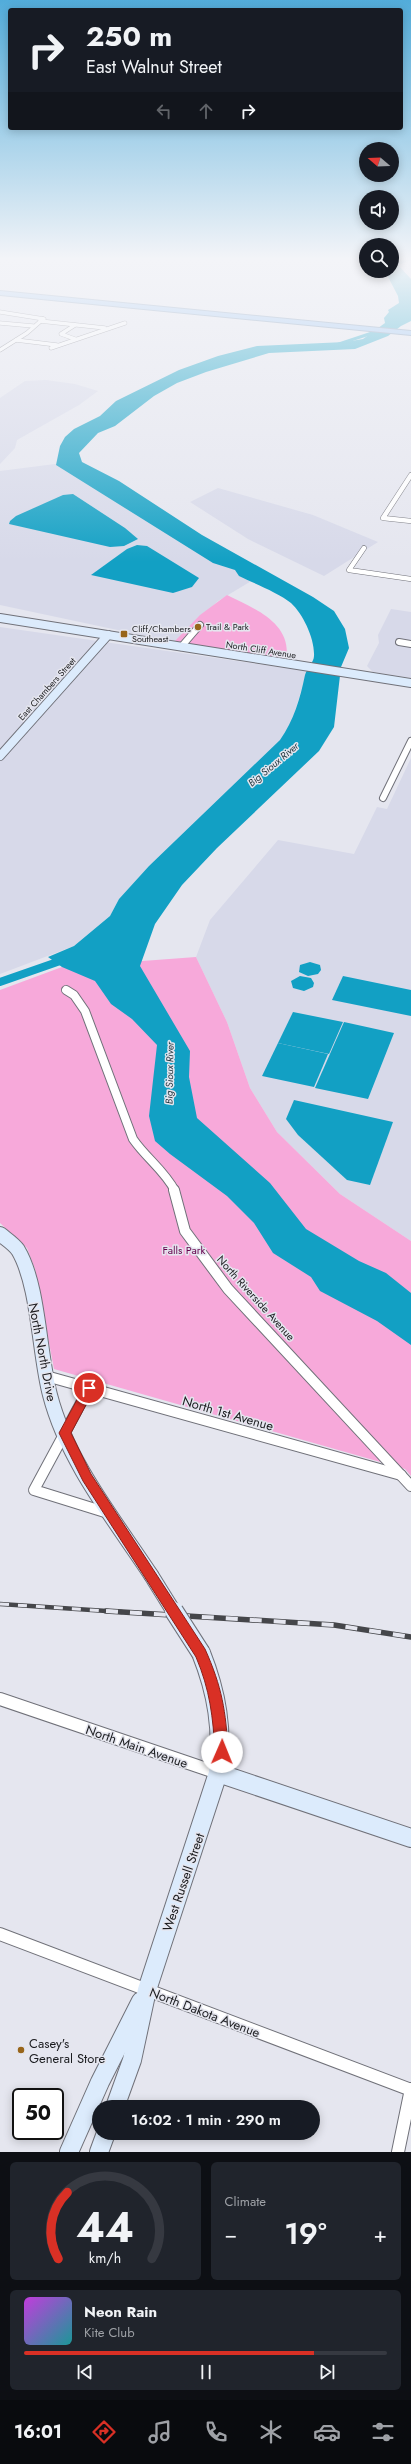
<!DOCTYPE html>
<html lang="en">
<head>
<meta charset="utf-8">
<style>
	body { margin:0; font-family:Jost,sans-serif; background:#20242c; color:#f1f3f6; height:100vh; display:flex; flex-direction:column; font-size:15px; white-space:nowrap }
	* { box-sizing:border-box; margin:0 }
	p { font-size:13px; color:#9ea1a6 }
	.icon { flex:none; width:22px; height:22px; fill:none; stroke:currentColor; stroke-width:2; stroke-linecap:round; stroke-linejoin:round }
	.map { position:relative; height:2152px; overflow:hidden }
	.panel { display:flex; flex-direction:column; gap:10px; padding:10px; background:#0d0f14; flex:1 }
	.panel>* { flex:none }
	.guide { position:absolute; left:8px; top:8px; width:395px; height:122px; border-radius:4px; box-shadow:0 2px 10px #0003; background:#171b24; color:#f1f3f6; overflow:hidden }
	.needle { width:26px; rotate:289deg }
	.controls { position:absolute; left:359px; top:142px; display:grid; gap:8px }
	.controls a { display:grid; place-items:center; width:40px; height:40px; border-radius:50%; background:#171b24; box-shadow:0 2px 10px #0003; font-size:20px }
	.speed { position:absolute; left:12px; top:2088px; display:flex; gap:8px; font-size:20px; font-weight:700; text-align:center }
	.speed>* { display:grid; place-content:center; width:52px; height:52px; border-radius:50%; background:#171b24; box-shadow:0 2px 10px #0003; line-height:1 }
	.speed .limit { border:2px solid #111; border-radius:6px; background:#fff; color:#111 }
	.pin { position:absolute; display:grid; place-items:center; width:34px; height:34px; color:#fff; margin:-17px; border:2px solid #fff; border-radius:50%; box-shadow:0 1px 4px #0007 }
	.me { position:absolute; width:44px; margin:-22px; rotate:1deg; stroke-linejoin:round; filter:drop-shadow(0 0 3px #0008) }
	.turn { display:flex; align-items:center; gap:14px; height:84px; padding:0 12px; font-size:18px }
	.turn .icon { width:52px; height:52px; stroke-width:2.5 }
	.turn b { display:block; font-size:28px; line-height:34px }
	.lanes { display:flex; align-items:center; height:38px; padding:0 12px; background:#0003; justify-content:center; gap:20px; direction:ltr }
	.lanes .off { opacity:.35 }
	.big { font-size:30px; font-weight:600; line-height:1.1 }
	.panel .card { flex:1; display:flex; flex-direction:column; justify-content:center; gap:6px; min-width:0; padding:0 14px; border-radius:6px; background:#20242c }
	.panel .dial { align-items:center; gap:0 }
	.dial svg { height:104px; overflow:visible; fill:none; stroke:#363941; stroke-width:7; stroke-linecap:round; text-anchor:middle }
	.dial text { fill:#f1f3f6; stroke:none }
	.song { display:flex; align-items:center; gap:12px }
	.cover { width:48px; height:48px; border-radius:6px; background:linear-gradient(135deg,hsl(290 70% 55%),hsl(180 70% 35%)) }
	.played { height:4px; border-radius:2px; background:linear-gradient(90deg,#d93025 80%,#363941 80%) }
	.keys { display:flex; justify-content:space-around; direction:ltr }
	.heat { display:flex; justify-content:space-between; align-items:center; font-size:22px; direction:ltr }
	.panel .tiles { flex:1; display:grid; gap:10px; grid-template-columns:1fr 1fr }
	.card:last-child { grid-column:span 2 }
	.trip { position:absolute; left:92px; top:2100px; width:228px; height:40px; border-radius:20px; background:#171b24; box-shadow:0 2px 10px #0003; font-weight:600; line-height:40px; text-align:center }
	.tab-bar { display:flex; height:64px; justify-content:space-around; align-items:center; background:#090b0e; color:#9ea1a6 }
	.tab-bar .icon { width:28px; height:28px }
	.tab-bar .current { color:#d93025 }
	.tab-bar b { font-size:18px; color:#f1f3f6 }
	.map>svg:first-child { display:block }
</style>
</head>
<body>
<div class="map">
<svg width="411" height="2152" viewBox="0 0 411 2152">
	<rect width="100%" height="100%" fill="#e5e6ef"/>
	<!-- built -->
	<g fill="#d7d9e9">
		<polygon points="46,380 75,384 98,391 79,405 17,440 15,448 0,464 0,398 25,381"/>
		<polygon points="63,463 253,580 218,601 174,642 0,605 0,471"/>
		<polygon points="218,488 313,515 378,542 324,576 248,539 190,502"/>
		<polygon points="391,609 411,612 411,678 373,672 367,666 379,643 378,635"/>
		<polygon points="0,627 307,671 291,725 280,740 149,866 119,899 110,916 74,946 0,974"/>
		<polygon points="411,758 411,1241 340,1194 277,1132 250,1088 227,1022 196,957 210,920 278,840 354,854 377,807 387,809"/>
	</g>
	<!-- green -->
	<g fill="#f7a9da">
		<path d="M227 595C255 609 293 623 286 661L174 642 200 615Z"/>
		<polygon points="196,957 227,1022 250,1088 277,1132 340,1194 411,1241 411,1476 405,1469 54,1369 35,1269 27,1248 0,1223 0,990 62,967"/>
	</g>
	<!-- water -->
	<g fill="#12a0c4">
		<path d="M392 260H411L398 265 411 279V321L401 326 388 336 355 349 269 353 206 372 177 383 154 396 115 426 98 433 79 453 82 462 119 481 202 535 313 597 334 611 345 629 349 648 341 667 334 727 319 751 217 848 182 885 155 924 140 966 190 1051 189 1077 197 1118 270 1183 306 1229 359 1261 386 1273 411 1293V1345L377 1321 320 1291 311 1277 273 1253 254 1223 227 1196 170 1154 155 1141 149 1116 157 1045 132 1019 111 1004 95 981 62 967 48 957 74 946 110 916 119 899 149 866 280 740C294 720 300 699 305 675 307 668 314 662 314 656 315 639 303 614 291 603 279 593 253 583 239 576L235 570 213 563 56 465 60 446 65 437 74 429 100 416 116 401 179 370 218 356 257 346 345 342 363 339 385 323 384 318 389 312 388 310 399 303 398 296 385 271H392Z"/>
		<polygon points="73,494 125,528 138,539 124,546 110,547 9,524 10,521 16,516 63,495"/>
		<polygon points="137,545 147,546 199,578 192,587 173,593 91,575 127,549"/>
		<polygon points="310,962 320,965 321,970 318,974 308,976 299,972 300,965"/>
		<polygon points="300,976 311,978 314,983 313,987 304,991 293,988 291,981"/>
		<polygon points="343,976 411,990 411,1016 332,1000"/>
		<polygon points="293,1012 343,1022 329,1054 278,1043"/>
		<polygon points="344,1022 394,1033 368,1099 315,1088"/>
		<polygon points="278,1043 328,1054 314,1087 262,1076"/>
		<polygon points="294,1100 393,1122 370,1185 347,1180 298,1135 286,1119"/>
	</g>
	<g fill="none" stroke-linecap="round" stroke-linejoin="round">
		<!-- canal -->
		<polyline stroke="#12a0c4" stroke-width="8" points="0,982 63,960"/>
		<!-- river -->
		<polygon fill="#12a0c4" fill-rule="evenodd" points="382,328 384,331 337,346 334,344"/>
		<defs>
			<g id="street-far5">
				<polyline points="0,312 44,319"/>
				<polyline points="40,321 105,328"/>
				<polyline points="0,323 33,326"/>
				<polyline points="75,325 61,334 75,339"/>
				<polyline points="16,340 57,345"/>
				<polyline points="51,348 125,323"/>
				<polyline points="0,350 27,333 43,319"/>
			</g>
			<g id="street-far4">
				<polyline points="411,475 383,518 411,521"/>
				<polyline points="364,548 349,570 411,579"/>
			</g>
			<g id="street-far3">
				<polyline points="399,642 411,644"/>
				<polyline points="181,647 200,625"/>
				<polyline points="383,798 411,741"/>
			</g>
			<path id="street-far2" d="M66 990 74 995 85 1011 133 1139C146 1158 165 1171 175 1191"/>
			<g id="street-far1">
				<polyline points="174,1190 185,1231 228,1289 411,1486"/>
				<polyline points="46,1376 401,1475"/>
				<polyline points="89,1388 34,1490 108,1513"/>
			</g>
			<g id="street">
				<polyline points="0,1699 218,1773"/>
				<polyline points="0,1934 411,2090"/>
				<polyline points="398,2152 411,2089"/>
			</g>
			<g id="secondary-far2">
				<polyline points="0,618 411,683"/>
				<polyline points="0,756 108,635"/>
			</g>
			<path id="secondary-far1" d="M0 1234C6 1239 14 1244 18 1250 39 1285 39 1354 50 1395 67 1461 114 1519 151 1575"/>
			<g id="secondary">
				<polyline points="218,1773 411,1838"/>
				<path d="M115 2107 132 2060 147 1990 218 1773C223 1730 217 1693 201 1653"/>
				<polyline points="69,2152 100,2082 141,2001"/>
				<polyline points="99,2152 106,2133"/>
			</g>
			<polygon id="highway" points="0,291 411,331 411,335 0,295"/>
		</defs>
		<!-- street-far5 casing -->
		<use href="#street-far5" stroke="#707179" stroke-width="4.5"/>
		<!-- street-far4 casing -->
		<use href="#street-far4" stroke="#707179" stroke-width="5.5"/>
		<!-- street-far3 casing -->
		<use href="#street-far3" stroke="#707179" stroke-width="8"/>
		<!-- street-far2 casing -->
		<use href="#street-far2" stroke="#707179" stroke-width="10"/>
		<!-- street-far1 casing -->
		<use href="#street-far1" stroke="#707179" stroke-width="12"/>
		<!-- street casing -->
		<use href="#street" stroke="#707179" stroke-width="14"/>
		<!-- secondary-far2 casing -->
		<use href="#secondary-far2" stroke="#707179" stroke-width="10"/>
		<!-- secondary-far1 casing -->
		<use href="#secondary-far1" stroke="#707179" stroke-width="16"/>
		<!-- secondary casing -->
		<use href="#secondary" stroke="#707179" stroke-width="20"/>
		<!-- highway casing -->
		<use href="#highway" stroke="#6284a9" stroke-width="2"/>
		<!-- street-far5 -->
		<use href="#street-far5" stroke="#fff" stroke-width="3.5"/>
		<!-- street-far4 -->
		<use href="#street-far4" stroke="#fff" stroke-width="4.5"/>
		<!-- street-far3 -->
		<use href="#street-far3" stroke="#fff" stroke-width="6"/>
		<!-- street-far2 -->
		<use href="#street-far2" stroke="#fff" stroke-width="8"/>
		<!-- street-far1 -->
		<use href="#street-far1" stroke="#fff" stroke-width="10"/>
		<!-- street -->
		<use href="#street" stroke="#fff" stroke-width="12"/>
		<!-- secondary-far2 -->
		<use href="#secondary-far2" stroke="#dcebfc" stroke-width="8"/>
		<!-- secondary-far1 -->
		<use href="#secondary-far1" stroke="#dcebfc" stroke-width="14"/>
		<!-- secondary -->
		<use href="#secondary" stroke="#dcebfc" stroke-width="18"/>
		<!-- highway -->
		<use href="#highway" fill="#89bcf4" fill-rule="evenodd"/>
		<defs>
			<polyline id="rail-far1" points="0,1604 122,1612"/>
			<polyline id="rail" points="106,1611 334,1625 411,1637"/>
		</defs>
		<!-- rail-far1 casing -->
		<use href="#rail-far1" stroke="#45464a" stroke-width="4.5"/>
		<!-- rail casing -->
		<use href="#rail" stroke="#45464a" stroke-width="5.5"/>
		<!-- rail-far1 -->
		<use href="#rail-far1" stroke="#e5e6ef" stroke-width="3" stroke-dasharray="9" stroke-linecap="butt"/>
		<!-- rail -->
		<use href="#rail" stroke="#e5e6ef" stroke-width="4" stroke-dasharray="12" stroke-linecap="butt"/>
		<defs>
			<polyline id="secondary-bridge-far1" points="151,1575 174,1612"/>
			<polyline id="secondary-bridge" points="174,1611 201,1653"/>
		</defs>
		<!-- secondary-bridge-far1 casing -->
		<use href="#secondary-bridge-far1" stroke="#707179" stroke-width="16" stroke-linecap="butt"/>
		<!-- secondary-bridge casing -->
		<use href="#secondary-bridge" stroke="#707179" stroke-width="20" stroke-linecap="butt"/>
		<!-- secondary-bridge-far1 -->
		<use href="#secondary-bridge-far1" stroke="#dcebfc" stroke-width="14"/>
		<!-- secondary-bridge -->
		<use href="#secondary-bridge" stroke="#dcebfc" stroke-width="18"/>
	</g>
	<!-- sky -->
	<linearGradient id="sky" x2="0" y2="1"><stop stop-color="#52acda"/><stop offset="0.46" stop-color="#f3f4f8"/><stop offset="1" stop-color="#f3f4f8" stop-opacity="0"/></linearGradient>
	<rect width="411" height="562" fill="url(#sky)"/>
	<!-- route -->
	<path fill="#d93025" stroke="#8d1f18" d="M89 1383 95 1388 71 1433 91 1474 205 1649C222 1687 226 1711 228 1752L226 1757 222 1759 217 1757 215 1752C213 1717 210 1690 196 1657L83 1481 59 1433 85 1385Z"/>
	<!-- markers -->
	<g fill="#98651a" stroke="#e5e6ef" stroke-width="1.5">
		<circle cx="198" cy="627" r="4"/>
		<rect x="120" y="630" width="8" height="8" rx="2"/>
		<circle cx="21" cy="2050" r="4"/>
	</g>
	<g text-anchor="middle" stroke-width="3" stroke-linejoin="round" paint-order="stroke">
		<!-- far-poi labels -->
		<g font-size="9" fill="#1b1c1f" stroke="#e5e6ef" text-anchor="start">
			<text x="206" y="630">Trail &amp; Park</text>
			<text x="132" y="632">Cliff/Chambers<tspan x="132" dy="10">Southeast</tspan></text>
		</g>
		<!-- far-street labels -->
		<g font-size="9" fill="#1b1c1f" stroke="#e5e6ef">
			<text transform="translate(261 650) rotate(9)" y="3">North Cliff Avenue</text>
			<text transform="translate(47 689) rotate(-48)" y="3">East Chambers Street</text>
		</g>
		<!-- far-water labels -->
		<g font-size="10" font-style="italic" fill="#1d3139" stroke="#e5e6ef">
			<text transform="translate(273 764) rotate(-40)" y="4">Big Sioux River</text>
			<text transform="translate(169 1073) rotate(-89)" y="4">Big Sioux River</text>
		</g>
		<!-- park labels -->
		<g font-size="11" fill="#64004c" stroke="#e5e6ef">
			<text x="184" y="1254">Falls Park</text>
		</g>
		<!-- street labels -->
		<g font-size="11" fill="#1b1c1f" stroke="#e5e6ef">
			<text transform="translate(256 1298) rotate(48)" y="4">North Riverside Avenue</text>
		</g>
		<!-- near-street labels -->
		<g font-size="13" fill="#1b1c1f" stroke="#e5e6ef">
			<text transform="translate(43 1352) rotate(79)" y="5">North North Drive</text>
			<text transform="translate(228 1413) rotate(16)" y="5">North 1st Avenue</text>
			<text transform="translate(137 1746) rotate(19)" y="5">North Main Avenue</text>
			<text transform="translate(183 1882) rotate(-71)" y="5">West Russell Street</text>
			<text transform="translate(205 2012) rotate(21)" y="5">North Dakota Avenue</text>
		</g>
		<!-- near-poi labels -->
		<g font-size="13" fill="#1b1c1f" stroke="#e5e6ef" text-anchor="start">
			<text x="29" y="2048">Casey's<tspan x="29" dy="15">General Store</tspan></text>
		</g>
	</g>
</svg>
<div class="controls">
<a><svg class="needle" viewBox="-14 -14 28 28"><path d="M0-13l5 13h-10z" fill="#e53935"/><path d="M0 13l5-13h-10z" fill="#9ea1a6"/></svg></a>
<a><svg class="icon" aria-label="sound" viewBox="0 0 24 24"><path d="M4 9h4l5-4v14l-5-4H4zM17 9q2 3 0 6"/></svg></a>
<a><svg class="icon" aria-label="search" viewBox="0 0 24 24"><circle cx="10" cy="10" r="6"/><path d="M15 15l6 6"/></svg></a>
</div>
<div class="speed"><div class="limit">50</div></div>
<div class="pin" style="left:89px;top:1388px;background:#d93025"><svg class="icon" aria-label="arrive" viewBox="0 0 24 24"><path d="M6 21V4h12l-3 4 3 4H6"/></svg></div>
<svg class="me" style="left:222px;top:1752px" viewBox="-20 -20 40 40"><circle r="19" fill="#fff"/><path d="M0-13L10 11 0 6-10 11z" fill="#d93025"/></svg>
<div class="trip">16:02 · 1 min · 290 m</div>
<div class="guide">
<div class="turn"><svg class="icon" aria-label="right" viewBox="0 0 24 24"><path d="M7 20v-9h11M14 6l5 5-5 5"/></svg><div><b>250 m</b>East Walnut Street</div></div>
<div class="lanes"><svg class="icon off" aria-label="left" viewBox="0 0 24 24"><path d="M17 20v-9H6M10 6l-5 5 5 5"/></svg><svg class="icon off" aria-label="ahead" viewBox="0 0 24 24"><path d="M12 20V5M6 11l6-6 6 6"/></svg><svg class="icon" aria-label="right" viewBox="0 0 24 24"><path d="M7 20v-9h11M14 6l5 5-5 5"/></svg></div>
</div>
</div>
<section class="panel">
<div class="tiles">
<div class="card dial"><svg viewBox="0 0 100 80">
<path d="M14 69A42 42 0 1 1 86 69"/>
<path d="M14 69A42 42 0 0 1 21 18" stroke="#d93025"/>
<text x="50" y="56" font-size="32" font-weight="700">44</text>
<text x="50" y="72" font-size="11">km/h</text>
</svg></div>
<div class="card"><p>Climate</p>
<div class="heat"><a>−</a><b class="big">19°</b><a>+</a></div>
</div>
<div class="card">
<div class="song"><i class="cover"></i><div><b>Neon Rain</b><p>Kite Club</p></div></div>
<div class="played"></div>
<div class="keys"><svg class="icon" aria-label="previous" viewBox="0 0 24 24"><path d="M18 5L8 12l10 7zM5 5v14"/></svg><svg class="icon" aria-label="pause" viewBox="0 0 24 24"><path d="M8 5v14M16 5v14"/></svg><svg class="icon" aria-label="next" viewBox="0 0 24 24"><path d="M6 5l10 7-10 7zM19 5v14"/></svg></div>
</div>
</div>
</section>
<nav class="tab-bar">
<b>16:01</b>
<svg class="icon current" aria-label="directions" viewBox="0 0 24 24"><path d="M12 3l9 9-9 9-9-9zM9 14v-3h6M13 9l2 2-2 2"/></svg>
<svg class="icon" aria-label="music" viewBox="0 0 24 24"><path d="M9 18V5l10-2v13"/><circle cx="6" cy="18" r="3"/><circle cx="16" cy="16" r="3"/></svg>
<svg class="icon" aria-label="phone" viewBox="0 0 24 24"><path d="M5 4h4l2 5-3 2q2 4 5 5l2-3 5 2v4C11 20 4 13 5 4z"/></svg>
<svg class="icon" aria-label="climate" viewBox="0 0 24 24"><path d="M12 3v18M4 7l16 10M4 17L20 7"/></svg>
<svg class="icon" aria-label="car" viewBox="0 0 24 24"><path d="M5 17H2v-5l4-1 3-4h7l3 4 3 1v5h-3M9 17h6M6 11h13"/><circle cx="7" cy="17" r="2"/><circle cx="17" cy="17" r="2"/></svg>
<svg class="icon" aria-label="filters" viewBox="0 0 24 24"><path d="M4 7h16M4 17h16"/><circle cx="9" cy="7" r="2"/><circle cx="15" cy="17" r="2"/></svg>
</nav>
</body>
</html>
